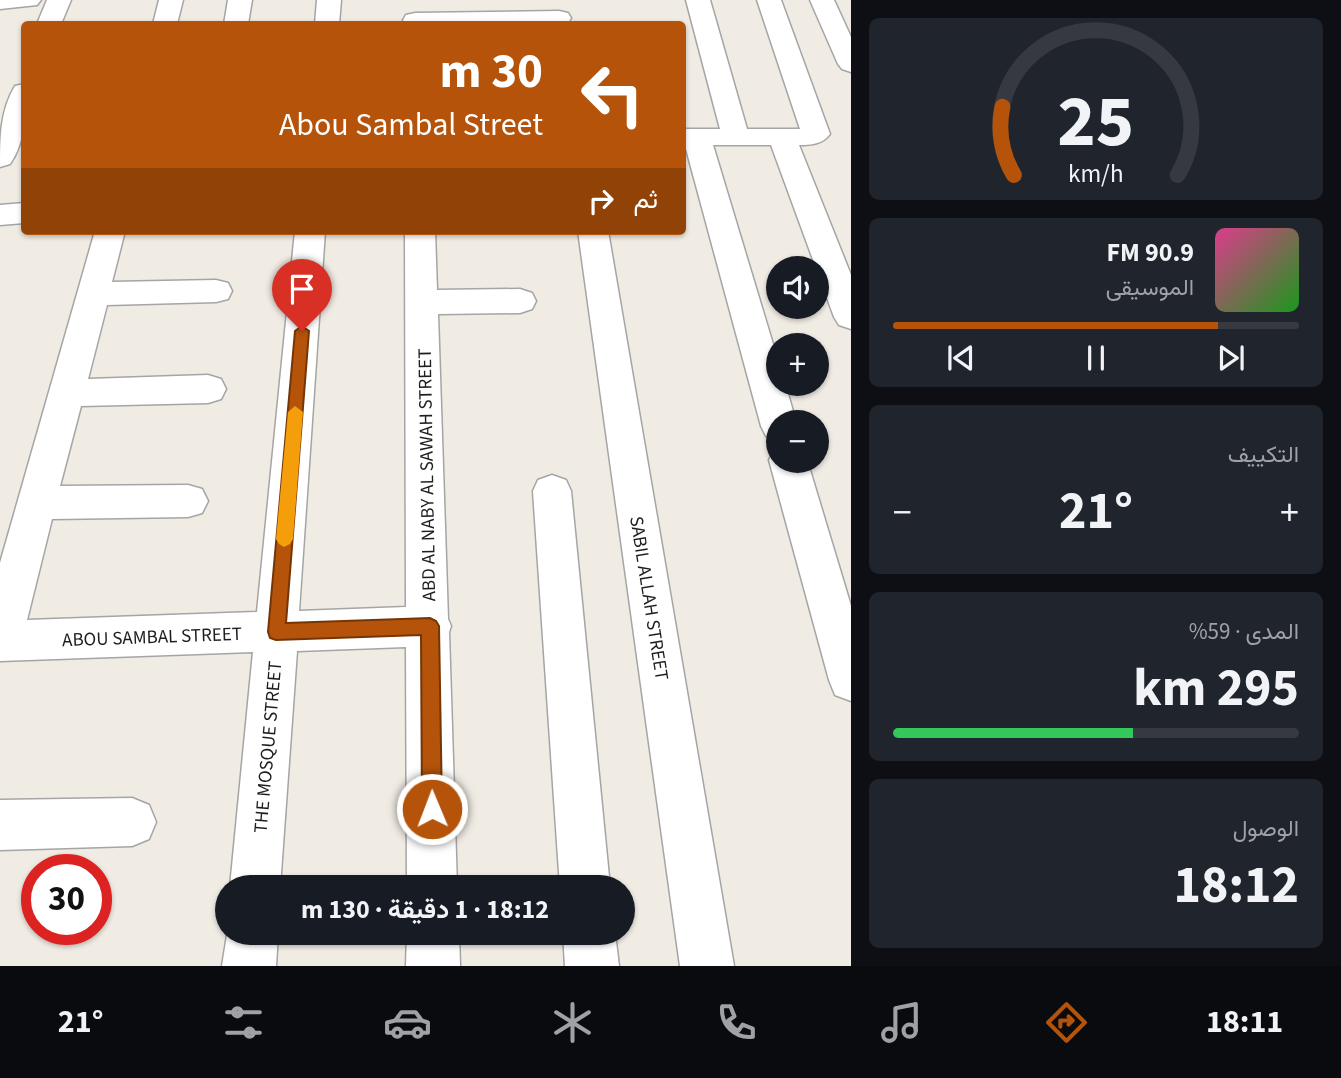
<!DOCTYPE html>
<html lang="ar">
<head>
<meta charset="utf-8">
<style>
	body { margin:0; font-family:"Source Sans 3",Vazirmatn,sans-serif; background:#20242c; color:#f1f3f6; direction:rtl; height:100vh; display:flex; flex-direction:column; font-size:26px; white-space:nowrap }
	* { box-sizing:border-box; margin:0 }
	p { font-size:23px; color:#9ea1a6 }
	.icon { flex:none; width:38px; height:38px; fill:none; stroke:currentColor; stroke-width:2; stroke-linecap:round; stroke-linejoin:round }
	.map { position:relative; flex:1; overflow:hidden; direction:ltr }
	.details { display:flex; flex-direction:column; gap:18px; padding:18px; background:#0d0f14; width:490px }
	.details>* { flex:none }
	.banner { position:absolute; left:21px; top:21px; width:665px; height:214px; border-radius:7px; box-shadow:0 2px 5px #0004; direction:rtl; background:#b45309; color:#fff; overflow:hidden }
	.fabs { position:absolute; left:766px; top:256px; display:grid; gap:14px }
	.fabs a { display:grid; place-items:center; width:63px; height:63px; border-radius:50%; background:#171b24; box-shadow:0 2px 5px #0004; font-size:35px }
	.speed { position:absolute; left:21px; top:854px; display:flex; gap:14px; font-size:35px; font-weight:700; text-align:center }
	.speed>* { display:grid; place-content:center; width:91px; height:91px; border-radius:50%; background:#171b24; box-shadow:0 2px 5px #0004; line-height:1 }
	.speed .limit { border:10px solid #d22; background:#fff; color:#111 }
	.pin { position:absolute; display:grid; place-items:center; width:60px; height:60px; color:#fff; margin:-72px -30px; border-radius:50% 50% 50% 0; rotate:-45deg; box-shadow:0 0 7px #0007 }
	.pin .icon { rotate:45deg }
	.me { position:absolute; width:77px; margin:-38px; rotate:359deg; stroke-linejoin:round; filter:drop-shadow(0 0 5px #0008) }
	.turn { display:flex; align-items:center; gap:24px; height:147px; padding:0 28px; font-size:32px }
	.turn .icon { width:91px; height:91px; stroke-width:2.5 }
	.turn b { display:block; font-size:49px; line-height:60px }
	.then { display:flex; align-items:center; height:66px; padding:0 28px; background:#0003; gap:14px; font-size:26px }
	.big { font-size:52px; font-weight:700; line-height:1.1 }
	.details .card { flex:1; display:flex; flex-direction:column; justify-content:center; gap:10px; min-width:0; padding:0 24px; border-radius:10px; background:#20242c }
	.details .dial { align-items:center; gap:0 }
	.dial svg { height:182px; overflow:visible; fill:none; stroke:#363941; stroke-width:7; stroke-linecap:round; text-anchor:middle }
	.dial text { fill:#f1f3f6; stroke:none }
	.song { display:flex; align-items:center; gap:21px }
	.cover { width:84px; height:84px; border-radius:10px; background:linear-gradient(135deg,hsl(330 70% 55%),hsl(120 70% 35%)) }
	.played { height:7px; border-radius:4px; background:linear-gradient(90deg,#b45309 80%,#363941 80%) }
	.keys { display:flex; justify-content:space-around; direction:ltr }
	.heat { display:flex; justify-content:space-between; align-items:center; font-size:38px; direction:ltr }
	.charge { height:10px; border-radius:5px; background:linear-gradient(90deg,#34c759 59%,#363941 0) }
	.trip { position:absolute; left:215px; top:875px; width:420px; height:70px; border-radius:35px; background:#171b24; box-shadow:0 2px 5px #0004; font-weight:700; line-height:70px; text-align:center; direction:rtl }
	.dock { display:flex; height:112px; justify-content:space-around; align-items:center; background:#090b0e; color:#9ea1a6 }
	.dock .icon { width:49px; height:49px }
	.dock .selected { color:#b45309 }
	.dock b { font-size:32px; color:#f1f3f6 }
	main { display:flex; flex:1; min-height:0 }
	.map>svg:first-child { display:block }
</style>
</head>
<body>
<main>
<section class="details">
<div class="card dial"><svg viewBox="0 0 100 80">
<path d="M14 69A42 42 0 1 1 86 69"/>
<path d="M14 69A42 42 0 0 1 9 39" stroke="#b45309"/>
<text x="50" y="56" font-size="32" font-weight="700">25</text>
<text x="50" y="72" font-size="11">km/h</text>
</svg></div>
<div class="card">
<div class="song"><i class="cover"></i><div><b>90.9 FM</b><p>الموسيقى</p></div></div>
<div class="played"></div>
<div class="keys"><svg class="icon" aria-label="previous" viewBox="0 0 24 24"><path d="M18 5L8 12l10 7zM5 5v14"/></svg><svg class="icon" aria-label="pause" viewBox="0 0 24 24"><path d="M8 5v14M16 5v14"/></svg><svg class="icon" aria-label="next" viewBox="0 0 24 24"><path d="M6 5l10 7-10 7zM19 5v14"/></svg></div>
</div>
<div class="card"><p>التكييف</p>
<div class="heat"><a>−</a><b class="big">21°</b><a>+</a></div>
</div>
<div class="card"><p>المدى · 59%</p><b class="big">295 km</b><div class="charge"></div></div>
<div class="card"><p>الوصول</p><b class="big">18:12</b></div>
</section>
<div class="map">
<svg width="851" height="966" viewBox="0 0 851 966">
	<rect width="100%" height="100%" fill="#f0ebe3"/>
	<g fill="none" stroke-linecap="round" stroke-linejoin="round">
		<defs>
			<g id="minor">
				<polygon points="0,0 41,0 37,5 0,9"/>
				<polygon points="47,0 71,0 61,24 37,24"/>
				<polygon points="159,0 183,0 177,24 153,24"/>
				<polygon points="228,0 252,0 248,24 224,24"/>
				<polygon points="317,0 341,0 339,24 315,24"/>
				<path d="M686 0H710L747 129H800L757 0H781L830 134C823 144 811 145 799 145L851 275V329L839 325 834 317 771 145H713L779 364V383H785L796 422H779V440L766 436 761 426 685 145H682V129H720Z"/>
				<polygon points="810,0 834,0 851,37 851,72 842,69 838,64"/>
				<polygon points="559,11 568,13 571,18 568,23 406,24 403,20 406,15 415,13"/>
				<path d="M24 84C26 111 26 141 10 164L0 167C0 138 0 111 15 86Z"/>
				<polygon points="24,203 24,223 0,225 0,205"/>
				<polygon points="95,231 125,231 112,282 216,280 228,283 232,291 228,299 216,302 107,305 88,379 208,375 221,379 226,389 221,399 208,403 81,406 60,486 188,485 202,489 208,501 202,513 188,517 52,519 27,620 257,612 295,231 325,231 299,611 406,607 405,231 435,231 437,290 520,289 532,293 536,301 532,309 520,313 438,314 448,619 451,626 449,632 457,887 407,887 406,647 297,651 280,887 230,887 253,652 0,661 0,563"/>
				<polygon points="578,231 608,231 734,966 680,966"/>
				<polygon points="779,448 779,460 807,460 851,606 851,701 835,695 829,680 769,460 775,449"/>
				<polygon points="552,475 566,480 571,491 610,887 560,887 533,491 538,480"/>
				<polygon points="132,798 149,805 156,822 149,839 132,846 0,850 0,800"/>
				<polygon points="228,929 228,933 278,933 276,966 222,966"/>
				<polygon points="407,933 459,933 460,966 406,966"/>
				<polygon points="563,933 615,933 619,966 565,966"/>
			</g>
		</defs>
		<!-- minor casing -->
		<use href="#minor" stroke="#a5a5a5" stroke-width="3"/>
		<!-- minor -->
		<use href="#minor" fill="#fff" fill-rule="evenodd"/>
	</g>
	<!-- route -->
	<polygon fill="#b45309" stroke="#753606" stroke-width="2" points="302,326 309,331 286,623 430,618 436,621 439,626 442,809 439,816 432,819 424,816 422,809 421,635 276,640 270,638 268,632 295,331"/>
	<!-- slow -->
	<polygon fill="#f59e0b" points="295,406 303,412 293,539 290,544 284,547 279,544 276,539 288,412"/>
	<g text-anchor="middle" stroke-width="5" stroke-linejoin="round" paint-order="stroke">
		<!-- street labels -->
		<g font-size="19" fill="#1e1e1e" stroke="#fff">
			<text transform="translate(426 475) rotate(-91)" y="7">ABD AL NABY AL SAWAH STREET</text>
			<text transform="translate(650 598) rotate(81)" y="7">SABIL ALLAH STREET</text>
			<text transform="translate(152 636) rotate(-2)" y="7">ABOU SAMBAL STREET</text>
			<text transform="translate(267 747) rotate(-85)" y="7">THE MOSQUE STREET</text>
		</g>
	</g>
</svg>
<div class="fabs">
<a><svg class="icon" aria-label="sound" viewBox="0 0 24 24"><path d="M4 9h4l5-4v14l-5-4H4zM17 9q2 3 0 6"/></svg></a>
<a>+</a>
<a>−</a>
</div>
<div class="speed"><div class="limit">30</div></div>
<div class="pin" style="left:302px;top:331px;background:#d93025"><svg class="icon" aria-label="arrive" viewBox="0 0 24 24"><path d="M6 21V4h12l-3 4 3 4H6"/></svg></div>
<svg class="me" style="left:432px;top:809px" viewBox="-20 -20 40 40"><circle r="17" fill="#b45309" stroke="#fff" stroke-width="3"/><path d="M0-11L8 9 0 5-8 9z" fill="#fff"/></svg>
<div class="trip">18:12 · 1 دقيقة · 130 m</div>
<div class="banner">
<div class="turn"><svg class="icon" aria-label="left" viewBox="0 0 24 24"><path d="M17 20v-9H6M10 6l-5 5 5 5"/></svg><div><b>30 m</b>Abou Sambal Street</div></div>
<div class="then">ثم<svg class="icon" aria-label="right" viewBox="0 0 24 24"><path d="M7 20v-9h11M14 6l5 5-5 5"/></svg></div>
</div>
</div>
</main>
<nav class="dock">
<b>18:11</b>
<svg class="icon selected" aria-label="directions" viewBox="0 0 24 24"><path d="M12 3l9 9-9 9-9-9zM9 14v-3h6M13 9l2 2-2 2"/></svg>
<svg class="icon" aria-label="music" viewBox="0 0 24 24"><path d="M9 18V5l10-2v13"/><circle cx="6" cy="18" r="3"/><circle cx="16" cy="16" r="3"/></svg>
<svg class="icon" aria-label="phone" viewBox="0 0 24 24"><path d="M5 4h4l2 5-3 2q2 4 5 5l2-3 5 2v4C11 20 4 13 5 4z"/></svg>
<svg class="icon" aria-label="climate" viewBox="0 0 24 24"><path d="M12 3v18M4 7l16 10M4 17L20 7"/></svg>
<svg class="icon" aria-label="car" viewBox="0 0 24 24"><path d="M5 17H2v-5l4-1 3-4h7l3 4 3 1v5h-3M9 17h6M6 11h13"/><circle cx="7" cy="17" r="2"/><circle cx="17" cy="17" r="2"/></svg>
<svg class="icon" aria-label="filters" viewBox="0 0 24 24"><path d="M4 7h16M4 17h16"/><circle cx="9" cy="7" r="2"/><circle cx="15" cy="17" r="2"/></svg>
<b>21°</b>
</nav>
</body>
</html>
